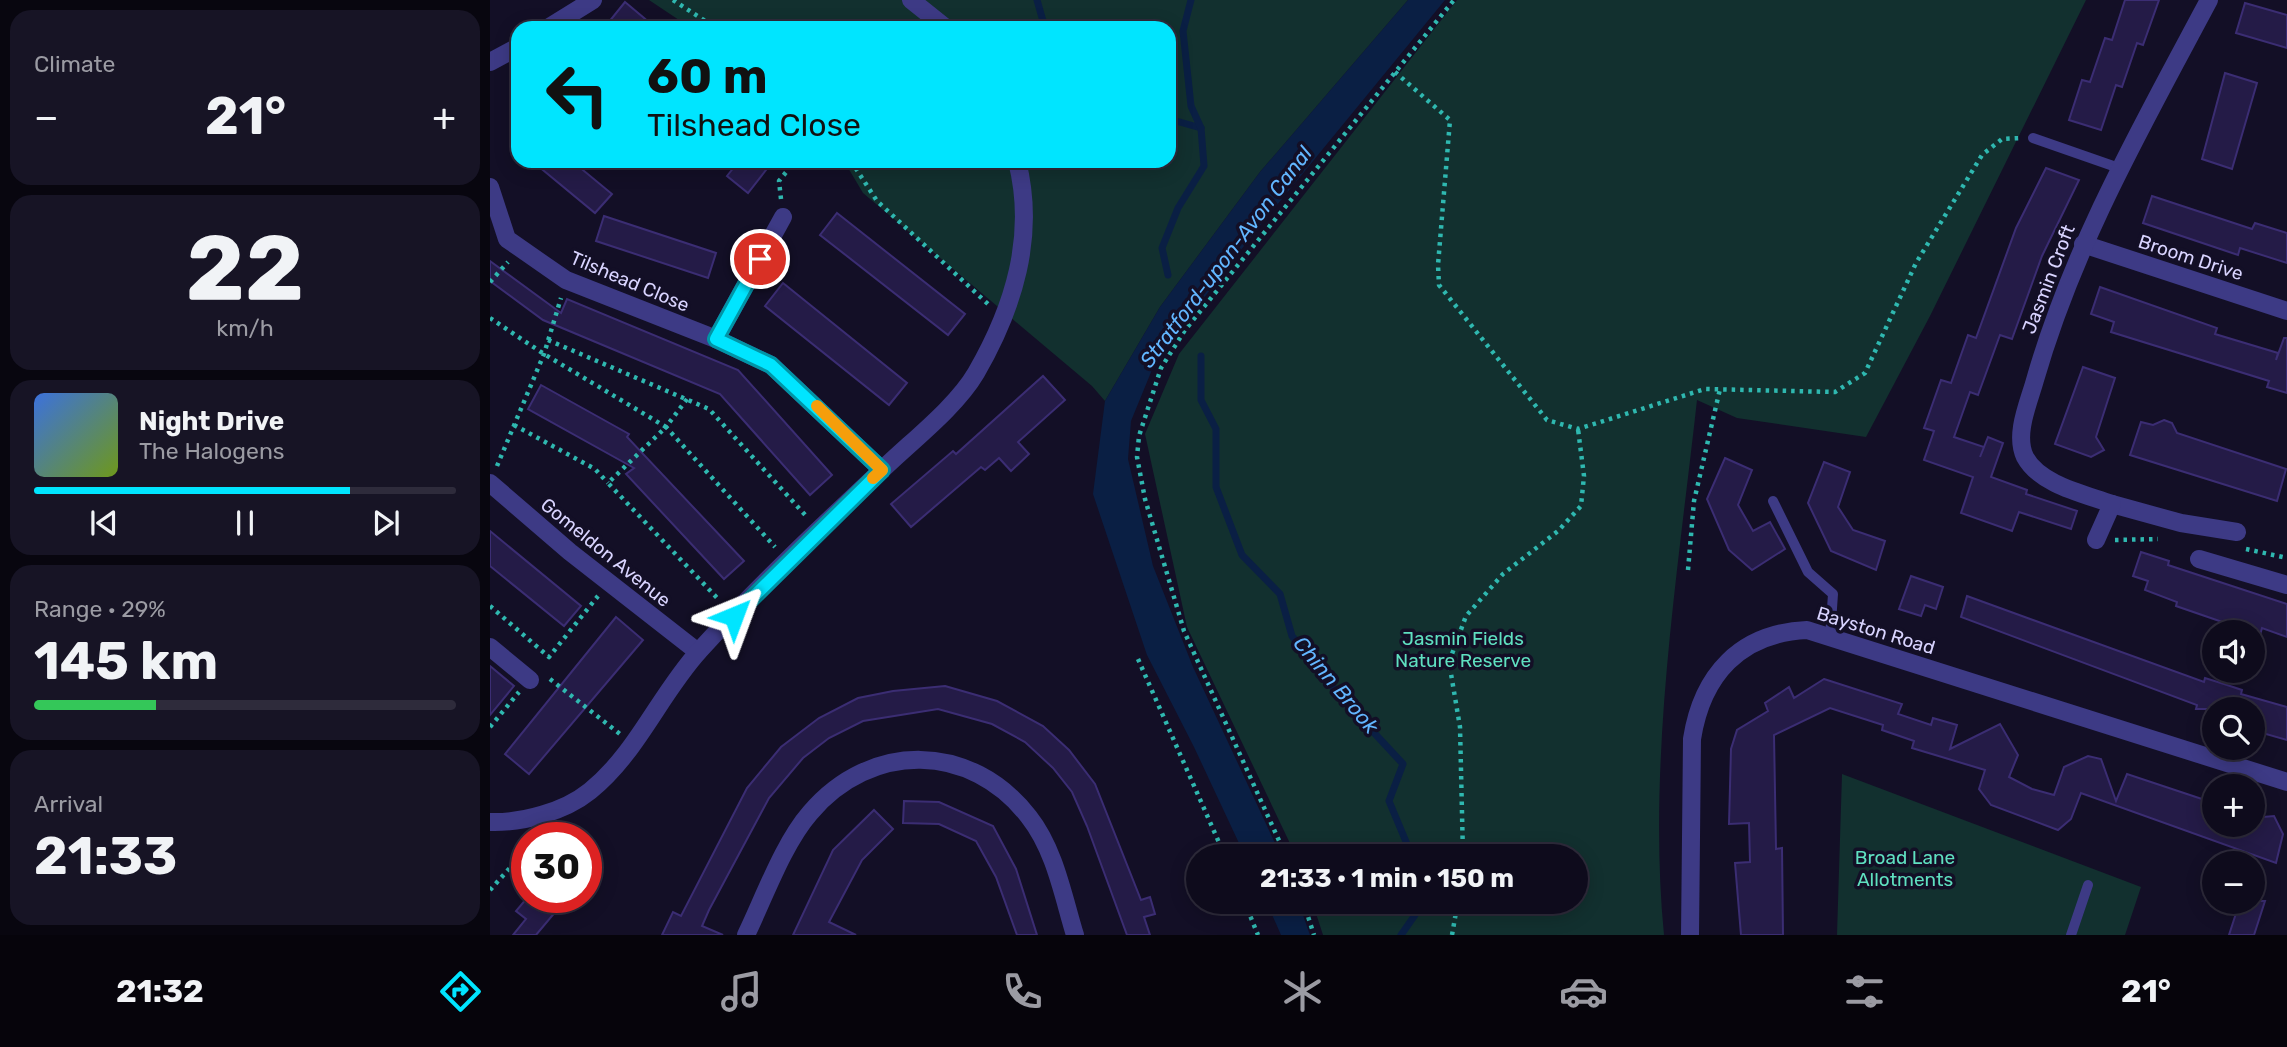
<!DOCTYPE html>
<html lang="en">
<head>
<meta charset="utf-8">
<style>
	body { margin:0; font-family:Rubik,sans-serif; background:#171425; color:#f1f3f6; height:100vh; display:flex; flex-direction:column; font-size:26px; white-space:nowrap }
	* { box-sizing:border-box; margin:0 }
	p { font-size:23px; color:#9b9ba3 }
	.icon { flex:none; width:38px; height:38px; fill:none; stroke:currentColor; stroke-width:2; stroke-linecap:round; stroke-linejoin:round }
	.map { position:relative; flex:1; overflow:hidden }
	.details { display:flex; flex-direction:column; gap:10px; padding:10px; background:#08060f; width:490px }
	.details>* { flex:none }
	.guide { position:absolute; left:21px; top:21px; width:665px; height:147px; border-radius:21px; box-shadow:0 4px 18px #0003,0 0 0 2px #2e2b3b; background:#00e5ff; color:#111; overflow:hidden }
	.buttons { position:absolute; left:1712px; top:620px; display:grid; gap:14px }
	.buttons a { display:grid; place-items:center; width:63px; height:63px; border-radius:50%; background:#0e0b1c; box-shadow:0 4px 18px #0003,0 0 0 2px #2e2b3b; font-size:35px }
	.speed { position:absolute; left:21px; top:822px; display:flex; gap:14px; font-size:35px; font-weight:700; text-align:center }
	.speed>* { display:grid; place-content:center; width:91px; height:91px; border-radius:50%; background:#0e0b1c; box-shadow:0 4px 18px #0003,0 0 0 2px #2e2b3b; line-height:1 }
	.speed .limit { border:10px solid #d22; background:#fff; color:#111 }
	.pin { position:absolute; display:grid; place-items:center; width:60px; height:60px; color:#fff; margin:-30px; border:4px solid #fff; border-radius:50%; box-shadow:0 2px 7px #0007 }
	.me { position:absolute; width:77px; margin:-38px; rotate:44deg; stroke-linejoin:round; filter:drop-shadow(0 0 5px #0008) }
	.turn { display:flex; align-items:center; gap:24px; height:147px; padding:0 21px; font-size:32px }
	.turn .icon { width:91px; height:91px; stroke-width:2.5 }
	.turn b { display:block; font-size:49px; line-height:60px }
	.big { font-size:52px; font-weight:700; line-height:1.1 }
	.details .tile { flex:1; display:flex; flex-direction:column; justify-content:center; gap:10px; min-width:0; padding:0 24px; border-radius:21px; background:#171425 }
	.details .dial { align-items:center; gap:0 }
	.dial b { font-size:91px; line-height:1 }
	.song { display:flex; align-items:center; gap:21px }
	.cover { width:84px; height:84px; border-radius:10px; background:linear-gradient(135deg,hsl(220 70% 55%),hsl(80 70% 35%)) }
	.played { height:7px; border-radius:4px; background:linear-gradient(90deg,#00e5ff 75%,#2e2b3b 75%) }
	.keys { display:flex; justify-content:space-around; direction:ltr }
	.heat { display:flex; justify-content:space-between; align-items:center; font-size:38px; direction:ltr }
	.charge { height:10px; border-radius:5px; background:linear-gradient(90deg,#34c759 29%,#2e2b3b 0) }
	.trip { position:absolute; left:696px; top:844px; width:402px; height:70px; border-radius:35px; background:#0e0b1c; box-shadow:0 4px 18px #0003,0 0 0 2px #2e2b3b; font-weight:700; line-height:70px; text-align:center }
	.menu { display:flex; height:112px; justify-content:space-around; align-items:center; background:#06040b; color:#9b9ba3 }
	.menu .icon { width:49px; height:49px }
	.menu .active { color:#00e5ff }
	.menu b { font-size:32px; color:#f1f3f6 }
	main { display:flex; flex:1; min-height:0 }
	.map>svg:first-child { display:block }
</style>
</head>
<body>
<main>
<section class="details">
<div class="tile"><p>Climate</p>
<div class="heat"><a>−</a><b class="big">21°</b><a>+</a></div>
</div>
<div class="tile dial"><b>22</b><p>km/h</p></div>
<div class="tile">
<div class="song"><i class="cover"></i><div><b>Night Drive</b><p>The Halogens</p></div></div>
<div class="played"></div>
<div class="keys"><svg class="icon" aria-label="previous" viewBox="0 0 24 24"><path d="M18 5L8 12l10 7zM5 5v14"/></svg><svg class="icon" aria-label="pause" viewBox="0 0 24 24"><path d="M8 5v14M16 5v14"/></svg><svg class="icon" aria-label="next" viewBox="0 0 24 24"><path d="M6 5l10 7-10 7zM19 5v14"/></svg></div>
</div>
<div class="tile"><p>Range · 29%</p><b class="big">145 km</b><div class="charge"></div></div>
<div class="tile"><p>Arrival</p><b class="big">21:33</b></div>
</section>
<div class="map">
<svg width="1797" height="935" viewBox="0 0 1797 935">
	<rect width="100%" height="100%" fill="#130f26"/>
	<!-- green -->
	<g fill="#12302f">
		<polygon points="159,0 918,0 770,172 670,307 615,401 602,386 373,193 354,161 679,161 679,28 201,28"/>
		<path d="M967 0H1596L1440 316 1376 437 1247 418 1207 400C1188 572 1157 762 1174 935H833L822 901H1087V856H806L697 627 655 434 689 354Z"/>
		<polygon points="1352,774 1651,887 1635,935 1347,935"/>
	</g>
	<!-- water -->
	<g fill="#0a1f44">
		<polygon points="918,0 955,0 764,233 666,360 641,421 638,459 663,566 703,667 791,856 755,856 704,747 657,655 603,494 615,401 670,307 770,172"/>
		<polygon points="776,901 808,901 820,935 791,935"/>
	</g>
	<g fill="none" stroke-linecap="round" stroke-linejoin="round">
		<!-- stream -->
		<g stroke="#0a1f44" stroke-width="7">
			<polyline points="547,0 555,28"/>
			<polyline points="679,119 711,128"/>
			<polyline points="678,275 672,248 688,208 714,166 711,128 701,106 693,31 701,0"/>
			<polyline points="711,356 711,400 726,429 726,487 752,555 790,594 802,636 849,695 913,764 899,801 922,856"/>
			<polyline points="911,935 925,915 927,901"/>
		</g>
	</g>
	<!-- building -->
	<g fill="#241b47" stroke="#3b2d73" stroke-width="2">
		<polygon points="1635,0 1669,0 1653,45 1647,43 1632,87 1626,85 1611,130 1579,120 1592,80 1600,82 1615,38 1622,40"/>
		<polygon points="135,2 166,28 114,28"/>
		<polygon points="1755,3 1797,15 1797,48 1746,33"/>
		<polygon points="1735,73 1767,83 1742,169 1712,159"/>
		<polygon points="42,161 82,161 122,194 105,213"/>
		<polygon points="249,161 283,161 258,193 237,176"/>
		<polygon points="1556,168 1589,180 1552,256 1522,339 1510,335 1488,395 1480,392 1464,437 1494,447 1490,457 1498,437 1513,443 1501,477 1537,490 1536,494 1587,511 1581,529 1529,512 1522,531 1471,513 1483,477 1434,460 1444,431 1434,428 1451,380 1461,383 1478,335 1486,338 1526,228"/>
		<polygon points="1662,196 1762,229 1765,223 1797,233 1797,263 1750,248 1748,255 1653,223"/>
		<polygon points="347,213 475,314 458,335 330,235"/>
		<polygon points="114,216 226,253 218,278 106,241"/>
		<polygon points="0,261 71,313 77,299 248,370 342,475 320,495 230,394 53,320 0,281"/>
		<polygon points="293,283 417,383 399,405 275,306"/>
		<polygon points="1610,287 1727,328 1725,334 1788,353 1786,360 1794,338 1797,338 1797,393 1777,387 1779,381 1621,332 1624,322 1601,314"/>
		<polygon points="1593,367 1625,378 1606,437 1614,450 1601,457 1565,444"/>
		<polygon points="553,376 575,400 528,442 539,454 521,471 509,458 495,470 491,467 421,527 401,504 463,451 466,454"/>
		<polygon points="51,385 139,434 137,437 254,561 234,579 136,474 144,468 38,409"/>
		<polygon points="1674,420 1682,423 1687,433 1796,469 1787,501 1640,455 1651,422 1663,425"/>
		<polygon points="1235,458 1262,470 1248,505 1263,531 1280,522 1295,549 1262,570 1239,550 1217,499"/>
		<polygon points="1334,462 1360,472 1348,507 1363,530 1395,541 1386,570 1341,551 1318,503"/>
		<polygon points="0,531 91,606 74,626 0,566"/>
		<polygon points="1651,552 1679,561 1678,565 1797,604 1797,637 1772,628 1770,635 1686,606 1687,602 1655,590 1658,581 1643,576"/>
		<polygon points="1421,576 1453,587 1446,609 1435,605 1431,616 1409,609"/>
		<polygon points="1477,596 1714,682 1715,678 1734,684 1752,690 1751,694 1797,707 1797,740 1762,730 1762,709 1706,709 1707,705 1471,617"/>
		<polygon points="126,617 153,640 39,774 15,754"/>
		<polygon points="0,666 24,686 0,715"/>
		<polygon points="1334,679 1412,704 1408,714 1441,725 1443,718 1467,725 1460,749 1510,724 1528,755 1519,777 1542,789 1564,795 1574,767 1598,756 1611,759 1626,801 1637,774 1724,803 1724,824 1762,824 1762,818 1784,816 1793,834 1786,863 1591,793 1581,819 1568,830 1501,805 1489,789 1495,770 1422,748 1424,741 1392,730 1393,725 1340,708 1284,735 1286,849 1292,848 1293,935 1251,935 1245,863 1260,862 1259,823 1239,824 1241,749 1247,730 1278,711 1275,703 1299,687 1304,698"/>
		<polygon points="455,686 507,701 553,726 579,750 605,784 651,900 660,897 665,914 654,917 660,935 637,935 597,826 582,792 563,768 535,742 502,724 448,709 373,721 339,738 313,758 279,798 219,910 212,926 233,935 172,935 183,912 191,916 257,788 291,747 329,718 368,698 403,691"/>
		<polygon points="414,801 449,802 503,826 526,869 547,935 527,935 506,877 486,841 449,824 413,823"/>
		<polygon points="384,810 403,829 372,860 339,922 366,935 303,935 343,850"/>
		<polygon points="37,898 77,898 46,935 23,935 36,919 26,911"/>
		<polygon points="1750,901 1775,901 1764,935 1739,935"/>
	</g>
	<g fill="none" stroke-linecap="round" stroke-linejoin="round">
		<!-- path -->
		<g stroke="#2fb8b0" stroke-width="4.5" stroke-dasharray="3.5 5" stroke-linecap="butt">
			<polyline points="183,0 226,28"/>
			<polyline points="905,72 960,120 948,265 949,285 1057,420 1088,429 1215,389 1345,392 1375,373 1426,263 1492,155 1512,139 1531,138"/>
			<polyline points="361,161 387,201 499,305"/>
			<polyline points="291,199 289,181 305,161"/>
			<polyline points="0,282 18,262"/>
			<polyline points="0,318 54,354 176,427 118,483 230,601"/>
			<polyline points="58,340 219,409 317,517"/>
			<polyline points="197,399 176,427 285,547"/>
			<polyline points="24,425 105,469 118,483"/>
			<polyline points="7,466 54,354 71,298"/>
			<polyline points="1625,540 1668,539"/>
			<polyline points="1756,549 1797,558"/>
			<polyline points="1198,570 1204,501 1230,389"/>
			<polyline points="0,606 59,657 108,596"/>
			<polyline points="648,659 735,856"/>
			<polyline points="60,679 130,734"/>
			<polyline points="0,727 29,692"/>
			<polyline points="796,856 694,631 655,499 647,457 649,436 671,368 695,330 964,0"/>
			<polyline points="973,856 970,727 959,662 976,616 1013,574 1068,531 1091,506 1094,476 1088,429"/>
			<polyline points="0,890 37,849"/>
			<polyline points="754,901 768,935"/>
			<polyline points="813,901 824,935"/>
			<polyline points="962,935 968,901"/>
		</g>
		<!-- lane -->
		<g stroke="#3d3a85" stroke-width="10">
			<polyline points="1543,138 1629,168"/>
			<polyline points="1283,501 1318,572 1343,594 1340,637"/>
			<polyline points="1581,935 1598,885"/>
		</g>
		<!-- street -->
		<g stroke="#3d3a85" stroke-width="18">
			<polyline points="421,0 456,28"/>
			<polyline points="58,28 103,0"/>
			<polyline points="0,62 28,47"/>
			<polyline points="0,187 17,239 76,280 226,339 281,365 392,470"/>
			<polyline points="1593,244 1797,311"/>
			<polyline points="226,339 293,217"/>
			<polyline points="0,483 80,552 208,652"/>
			<polyline points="1622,504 1691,523 1747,532"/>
			<path d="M1606 540 1622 504C1595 494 1550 485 1535 457 1524 434 1539 402 1545 380 1584 244 1653 124 1719 0"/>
			<polyline points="1709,559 1797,585"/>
			<polyline points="0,647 40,680"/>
			<path d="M0 822C32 823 74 812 100 791 148 752 169 695 210 650 268 586 331 527 394 468 423 440 466 407 486 373 524 307 546 236 527 161"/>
			<path d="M256 935C274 898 293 844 320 813 381 741 481 742 539 817 565 850 573 896 585 935"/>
			<path d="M1200 935 1202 739C1212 675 1250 633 1317 630L1797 782"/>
		</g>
	</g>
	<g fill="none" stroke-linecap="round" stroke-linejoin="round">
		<defs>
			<polyline id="route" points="244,616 392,470 281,365 226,339 270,259"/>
		</defs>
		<!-- route casing -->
		<use href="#route" stroke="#0095a6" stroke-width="18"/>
		<!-- route -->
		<use href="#route" stroke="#00e5ff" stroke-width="12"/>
		<!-- slow -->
		<polyline stroke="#f59e0b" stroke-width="12" points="327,406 392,470 383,478"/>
	</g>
	<g text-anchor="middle" stroke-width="7" stroke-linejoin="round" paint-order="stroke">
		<!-- street labels -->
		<g font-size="19" fill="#d9d4ff" stroke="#130f26">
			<text transform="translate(1701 257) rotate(18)" y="7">Broom Drive</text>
			<text transform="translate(1558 279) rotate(-69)" y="7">Jasmin Croft</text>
			<text transform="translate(140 281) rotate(23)" y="7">Tilshead Close</text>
			<text transform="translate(116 552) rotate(39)" y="7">Gomeldon Avenue</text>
			<text transform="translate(1386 630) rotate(17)" y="7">Bayston Road</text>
		</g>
		<!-- park labels -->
		<g font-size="19" fill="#5fe0c0" stroke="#130f26">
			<text x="973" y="645">Jasmin Fields<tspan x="973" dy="22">Nature Reserve</tspan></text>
			<text x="1415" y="864">Broad Lane<tspan x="1415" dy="22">Allotments</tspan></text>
		</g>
		<!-- water labels -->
		<g font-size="21" font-style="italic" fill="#62b6ff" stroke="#130f26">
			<text transform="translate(736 257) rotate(-53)" y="7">Stratford-upon-Avon Canal</text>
			<text transform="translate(846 685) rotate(50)" y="7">Chinn Brook</text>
		</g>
	</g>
</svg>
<div class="buttons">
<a><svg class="icon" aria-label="sound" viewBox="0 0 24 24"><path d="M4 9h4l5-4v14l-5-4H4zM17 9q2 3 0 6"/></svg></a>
<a><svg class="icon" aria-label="search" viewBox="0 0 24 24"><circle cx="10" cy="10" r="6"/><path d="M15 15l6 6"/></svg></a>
<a>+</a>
<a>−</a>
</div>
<div class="speed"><div class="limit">30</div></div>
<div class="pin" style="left:270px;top:259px;background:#d93025"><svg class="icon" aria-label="arrive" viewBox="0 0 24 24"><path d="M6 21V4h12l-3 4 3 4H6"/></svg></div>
<svg class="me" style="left:244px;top:616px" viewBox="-20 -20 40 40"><path d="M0-17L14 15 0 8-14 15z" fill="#00e5ff" stroke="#fff" stroke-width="4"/></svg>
<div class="trip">21:33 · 1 min · 150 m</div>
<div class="guide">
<div class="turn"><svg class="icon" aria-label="left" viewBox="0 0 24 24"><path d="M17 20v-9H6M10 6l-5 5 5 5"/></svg><div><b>60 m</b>Tilshead Close</div></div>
</div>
</div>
</main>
<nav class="menu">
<b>21:32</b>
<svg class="icon active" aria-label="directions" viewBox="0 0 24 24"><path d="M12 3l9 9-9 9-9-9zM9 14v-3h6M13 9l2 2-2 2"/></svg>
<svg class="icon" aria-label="music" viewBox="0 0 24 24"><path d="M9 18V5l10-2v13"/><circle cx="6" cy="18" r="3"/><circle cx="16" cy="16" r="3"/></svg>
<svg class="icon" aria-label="phone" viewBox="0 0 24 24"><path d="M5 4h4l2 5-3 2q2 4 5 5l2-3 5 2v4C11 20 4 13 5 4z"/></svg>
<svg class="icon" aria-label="climate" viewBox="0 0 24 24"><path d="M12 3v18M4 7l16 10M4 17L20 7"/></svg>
<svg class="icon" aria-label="car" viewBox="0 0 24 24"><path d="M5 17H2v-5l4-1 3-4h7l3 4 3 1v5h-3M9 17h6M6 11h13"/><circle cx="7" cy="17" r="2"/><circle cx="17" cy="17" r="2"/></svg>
<svg class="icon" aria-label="filters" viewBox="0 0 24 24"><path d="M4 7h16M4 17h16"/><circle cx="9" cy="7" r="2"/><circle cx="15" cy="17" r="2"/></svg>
<b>21°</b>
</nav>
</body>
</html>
